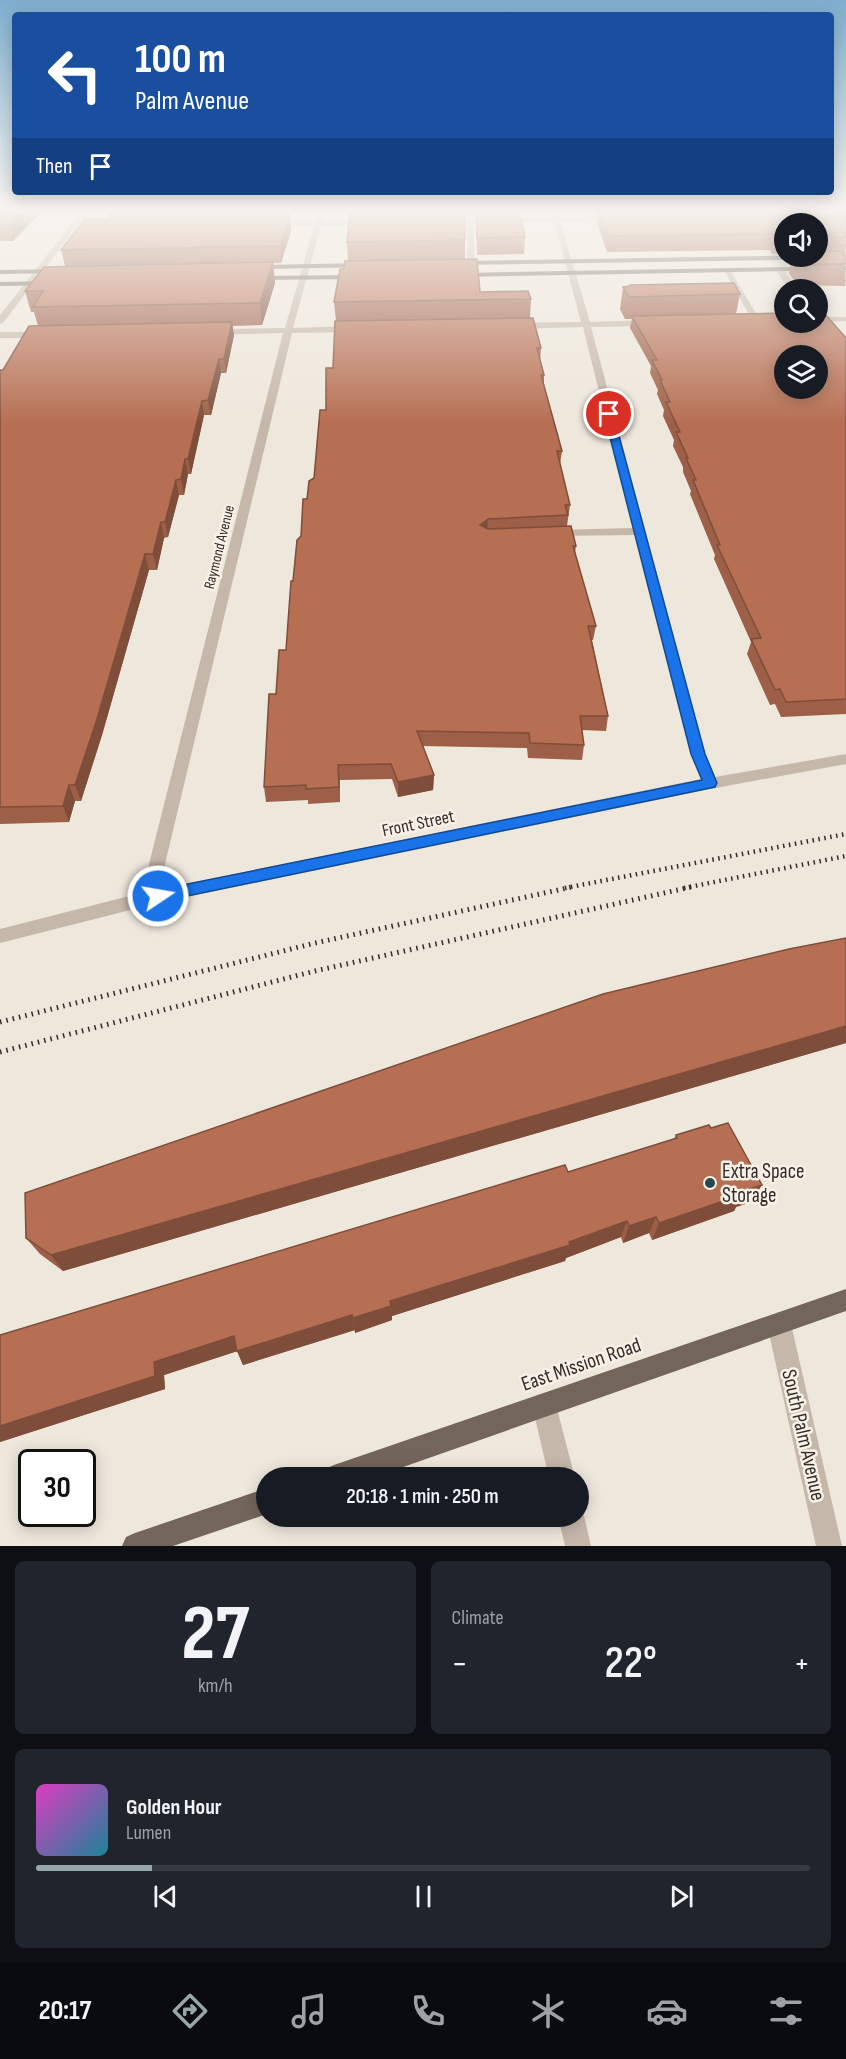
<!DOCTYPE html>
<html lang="en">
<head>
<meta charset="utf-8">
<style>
	body { margin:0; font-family:"Sofia Sans Condensed",sans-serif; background:#20242c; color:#f1f3f6; height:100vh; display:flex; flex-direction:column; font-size:22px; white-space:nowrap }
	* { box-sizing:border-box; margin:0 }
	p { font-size:20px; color:#9ea1a6 }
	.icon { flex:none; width:33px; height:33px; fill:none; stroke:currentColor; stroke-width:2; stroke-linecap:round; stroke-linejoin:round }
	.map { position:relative; height:1546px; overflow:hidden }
	.side { display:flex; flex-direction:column; gap:15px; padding:15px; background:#0d0f14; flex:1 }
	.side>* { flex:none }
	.banner { position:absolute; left:12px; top:12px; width:822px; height:183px; border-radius:6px; box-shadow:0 3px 15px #0003; background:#1a4fa0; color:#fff; overflow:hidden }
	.controls { position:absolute; left:774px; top:213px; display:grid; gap:12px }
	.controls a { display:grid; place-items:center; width:54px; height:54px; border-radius:50%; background:#171b24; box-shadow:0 3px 15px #0003; font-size:30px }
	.speed { position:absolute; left:18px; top:1449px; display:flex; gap:12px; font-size:30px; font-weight:700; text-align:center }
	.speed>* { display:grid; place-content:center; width:78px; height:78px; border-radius:50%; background:#171b24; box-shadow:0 3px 15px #0003; line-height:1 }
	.speed .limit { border:3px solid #111; border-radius:9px; background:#fff; color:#111 }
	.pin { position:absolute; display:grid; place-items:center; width:51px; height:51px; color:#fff; margin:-26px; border:3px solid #fff; border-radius:50%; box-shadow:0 2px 6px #0007 }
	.me { position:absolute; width:66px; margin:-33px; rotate:78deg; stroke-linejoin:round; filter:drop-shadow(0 0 4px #0008) }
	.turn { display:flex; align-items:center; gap:21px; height:126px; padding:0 24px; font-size:27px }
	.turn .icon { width:78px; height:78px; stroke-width:2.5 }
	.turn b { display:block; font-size:42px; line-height:51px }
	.then { display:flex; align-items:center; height:57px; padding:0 24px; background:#0003; gap:12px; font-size:22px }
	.big { font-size:45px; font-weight:600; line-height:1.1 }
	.side .widget { flex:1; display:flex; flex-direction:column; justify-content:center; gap:9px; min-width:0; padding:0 21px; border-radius:9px; background:#20242c }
	.side .dial { align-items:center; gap:0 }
	.dial b { font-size:78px; line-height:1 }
	.song { display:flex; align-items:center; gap:18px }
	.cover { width:72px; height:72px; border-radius:9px; background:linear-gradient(135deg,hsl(310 70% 55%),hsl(190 70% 35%)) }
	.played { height:6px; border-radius:3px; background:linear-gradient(90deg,#95a7ab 15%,#363941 15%) }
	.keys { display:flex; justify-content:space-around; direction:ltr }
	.heat { display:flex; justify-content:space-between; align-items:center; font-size:33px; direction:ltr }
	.side .tiles { flex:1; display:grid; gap:15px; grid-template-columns:1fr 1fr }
	.widget:last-child { grid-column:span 2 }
	.trip { position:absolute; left:256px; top:1467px; width:333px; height:60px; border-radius:30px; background:#171b24; box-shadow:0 3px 15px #0003; font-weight:600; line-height:60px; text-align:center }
	.tabs { display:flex; height:96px; justify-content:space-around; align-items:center; background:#090b0e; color:#9ea1a6 }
	.tabs .icon { width:42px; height:42px }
	.tabs .on { color:#95a7ab }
	.tabs b { font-size:27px; color:#f1f3f6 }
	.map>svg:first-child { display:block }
</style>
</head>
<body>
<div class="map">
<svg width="846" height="1546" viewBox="0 0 846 1546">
	<rect width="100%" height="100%" fill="#eee7dc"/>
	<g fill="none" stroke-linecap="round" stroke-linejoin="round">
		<!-- minor -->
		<g fill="#c5b7aa" fill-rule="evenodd">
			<polygon points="85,207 92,207 79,225 99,224 101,227 75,229 3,323 0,324 0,315"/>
			<polygon points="319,207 325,207 322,221 369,221 372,223 369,225 321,226 293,328 353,326 357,329 353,332 292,333 165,864 166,888 701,779 691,754 635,535 554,536 548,533 554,530 633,528 583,327 515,329 511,326 515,323 581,322 554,221 473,223 475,263 471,265 467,263 467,223 445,222 447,219 552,217 550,207 556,207 559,217 619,217 617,220 560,221 590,322 650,320 654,323 650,326 591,327 705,754 715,777 846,754 846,764 710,789 158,903 0,943 0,929 149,891 149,864 283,333 215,335 211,332 215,329 285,328 314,226 270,226 267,224 270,222 315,221"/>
			<polygon points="818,244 846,277 846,284 818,250"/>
			<polygon points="779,267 782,267 797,290 789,290 775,269"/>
			<polygon points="723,268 730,270 757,315 756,317 749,315"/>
			<polygon points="846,317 846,321 818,322 818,317"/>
			<polygon points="0,332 44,332 48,335 44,338 0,338"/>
			<polygon points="779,1312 787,1316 791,1324 842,1546 816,1546 767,1324 771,1316"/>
			<polygon points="544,1393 553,1396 556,1405 575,1478 549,1478 532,1405 535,1396"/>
			<polygon points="579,1506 584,1516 591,1546 565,1546 558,1516 579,1516"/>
		</g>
		<!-- major -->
		<g fill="#73655c" fill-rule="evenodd">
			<polygon points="818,255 846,255 846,259 459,265 455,263 459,261"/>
			<polygon points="363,263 367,265 366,267 264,269 260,267 264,265"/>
			<polygon points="846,266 846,270 459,277 455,275 459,273"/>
			<polygon points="63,269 63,273 60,273 0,274 0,270"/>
			<polygon points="357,275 361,277 360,279 255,280 251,278 255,276"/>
			<polygon points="54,281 55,283 51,285 0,286 0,282"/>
			<polygon points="846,1289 846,1311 372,1478 322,1478 325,1469 334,1465"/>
			<polygon points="267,1488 267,1514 173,1546 122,1546 126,1537 135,1533"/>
		</g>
		<!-- rail-far1 -->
		<g stroke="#332c28" stroke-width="4.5" stroke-dasharray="1.5 4.5" stroke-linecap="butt">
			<polyline points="565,888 846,834"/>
			<polyline points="684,888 846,856"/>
		</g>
		<!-- rail -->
		<g stroke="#332c28" stroke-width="5" stroke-dasharray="1.5 5" stroke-linecap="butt">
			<polyline points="0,1022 315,943 572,887"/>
			<polyline points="0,1052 315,971 691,887"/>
		</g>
	</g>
	<!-- wall -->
	<g fill="#9d5f47" fill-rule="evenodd">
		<polygon points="0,207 46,207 13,241 0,241"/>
		<polygon points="287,207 286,215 291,231 281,263 273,263 275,283 262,325 232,326 234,335 226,373 221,373 211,415 204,415 191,474 188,474 184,495 179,495 168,537 164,538 157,570 149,570 102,735 81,801 75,801 69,822 0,824 0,370 3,370 38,326 34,312 31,312 25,291 65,266 61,250 109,219 114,214 113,212"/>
		<polygon points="358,207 516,207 525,237 524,254 477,255 476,215 465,215 465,259 480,292 531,299 530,318 541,348 540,360 544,375 544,384 562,451 560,464 570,505 567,526 576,546 575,553 596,626 593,640 592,640 608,716 606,731 582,730 584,745 582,760 528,758 527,748 423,746 434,775 433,790 398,797 392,779 340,780 340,802 308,804 308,800 266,802 264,787 276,694 286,650 293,581 307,499 314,478 333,368 336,321 334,302 344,269 348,261 347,242"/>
		<path d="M592 207H846L845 286 797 285 789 273 793 256H818V224H784V253L772 254 770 250 607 252 597 223 598 214H594ZM820 244 827 252H818Z"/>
		<polygon points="630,285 740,294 736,314 846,338 846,714 781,717 775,704 770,705 747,654 751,642 714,559 715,555 690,494 691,491 683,472 683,467 673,446 674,440 663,416 664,410 657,394 658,390 650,373 651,366 630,328 632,319 625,319 620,309 623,287 629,287"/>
		<polygon points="846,938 846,1043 63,1271 40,1254 26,1238"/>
		<polygon points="676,1135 751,1202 736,1207 734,1211 652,1240 649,1233 623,1243 621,1237 566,1258 565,1261 392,1316 392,1320 355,1333 355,1330 243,1365 237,1351 164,1375 165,1389 0,1442 0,1335 568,1172 674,1139"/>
	</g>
	<!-- shaded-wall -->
	<g fill="#7f4e3a">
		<polygon points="28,207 46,207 13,241 9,226"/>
		<polygon points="284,212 286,227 290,215 291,231 281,263 280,246"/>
		<polygon points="273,262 275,283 262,325 260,303"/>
		<polygon points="232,322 234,335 226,373 224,359"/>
		<polygon points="219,359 221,373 211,415 208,400"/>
		<polygon points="202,401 204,415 191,474 188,459"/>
		<polygon points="185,459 188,474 184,495 181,479"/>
		<polygon points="176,480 179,495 168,537 165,522"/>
		<polygon points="488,519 487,533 480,525"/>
		<polygon points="161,522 164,538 157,570 153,554"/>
		<polygon points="145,554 149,570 102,735 81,801 75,785"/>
		<polygon points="434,775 433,790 398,797 398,782"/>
		<polygon points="69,785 75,801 69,822 63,806"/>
		<polygon points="846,1026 846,1043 63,1271 51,1255"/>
		<polygon points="762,1185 751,1202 736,1207 734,1211 652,1240 659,1223"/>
		<polygon points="656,1217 649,1233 623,1243 629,1226"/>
		<polygon points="627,1221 621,1237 566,1258 565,1261 392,1316 392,1320 355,1333 353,1318 390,1301 569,1242"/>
		<polygon points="352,1315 355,1330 243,1365 237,1351"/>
		<polygon points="234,1336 241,1350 164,1375 165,1389 0,1442 0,1426 154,1362"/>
	</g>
	<!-- building -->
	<g fill="#b66f53" stroke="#7f4e3a" stroke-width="1.5" fill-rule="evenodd">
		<polygon points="0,207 28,207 9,226 0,226"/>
		<polygon points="115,207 285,207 285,209 113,212"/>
		<polygon points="465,207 465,240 347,242 350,209"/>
		<polygon points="620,207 846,207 846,237 833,237 822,226 820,229 822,237 818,237 818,224 784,224 784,238 776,238 773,234 609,236 599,208"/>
		<polygon points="476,208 519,208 525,237 477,238"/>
		<polygon points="284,212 284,215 290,215 280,246 61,250 85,219 109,219 110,214"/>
		<polygon points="846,245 846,248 842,248 840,246"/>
		<polygon points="840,251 846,258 846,264 802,264 797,256 818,256 818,252"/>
		<polygon points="477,259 480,292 528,291 531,299 334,302 340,269 344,269 345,261"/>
		<polygon points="273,262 260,303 33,307 43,291 25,291 44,267"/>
		<polygon points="734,283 740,294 629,297 623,287 630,286 630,285"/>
		<path d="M784 313V322H818V313H824L846 338V699L786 702 780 689 775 690 751 639 761 638 717 545H720L693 480H696L686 458H688L676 432H680L666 402H670L660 380H662L652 360H657L632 316ZM784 356H818V388H784Z"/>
		<polygon points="533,318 541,348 537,348 544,375 541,375 562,451 557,451 570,505 565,505 568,515 488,519 480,525 488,529 571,526 576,546 573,546 596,626 588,626 608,716 580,716 584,745 530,743 529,733 417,731 434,775 398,782 391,764 338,765 339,787 306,789 306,785 264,787 269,694 276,694 279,650 286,650 291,581 293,581 297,540 301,536 303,499 307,499 309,481 314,478 320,410 326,410 326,368 333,368 335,321"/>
		<polygon points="232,322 224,359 219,359 208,400 202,401 188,459 185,459 181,479 176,480 165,522 161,522 153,554 145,554 97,719 75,785 69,785 63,806 0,807 0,370 3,370 29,326"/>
		<polygon points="846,938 846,1026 51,1255 26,1238 25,1193 603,994 789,949"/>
		<polygon points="728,1123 762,1185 742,1191 744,1194 659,1223 656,1217 629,1226 627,1221 569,1242 570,1245 390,1301 391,1306 353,1318 352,1315 237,1351 234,1336 154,1362 155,1376 0,1426 0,1335 565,1165 568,1172 677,1138 676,1135 709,1125 711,1128"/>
	</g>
	<!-- sky -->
	<linearGradient id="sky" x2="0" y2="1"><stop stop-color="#7eaece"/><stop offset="0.49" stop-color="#f7f4ef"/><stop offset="1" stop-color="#f7f4ef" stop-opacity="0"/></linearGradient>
	<rect width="846" height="424" fill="url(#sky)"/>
	<!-- route -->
	<polygon fill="#1a73e8" stroke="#114b97" stroke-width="1.5" points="609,411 613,414 705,754 717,783 715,787 158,902 153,900 151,896 153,892 158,890 702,780 691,754 604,414"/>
	<!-- markers -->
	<circle fill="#244a4f" stroke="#f7f1e8" stroke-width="2" cx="710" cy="1183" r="6"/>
	<g text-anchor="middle" stroke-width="5" stroke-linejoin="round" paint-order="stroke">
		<!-- far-street labels -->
		<g font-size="15" fill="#332c28" stroke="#f7f1e8">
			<text transform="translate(219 547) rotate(-76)" y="5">Raymond Avenue</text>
		</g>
		<!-- street labels -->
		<g font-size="18" fill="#332c28" stroke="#f7f1e8">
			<text transform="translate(418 823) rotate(-12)" y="6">Front Street</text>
		</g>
		<!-- near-poi labels -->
		<g font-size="21" fill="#332c28" stroke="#f7f1e8" text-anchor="start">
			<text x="722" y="1178">Extra Space<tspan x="722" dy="24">Storage</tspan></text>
		</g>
		<!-- near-street labels -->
		<g font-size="21" fill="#332c28" stroke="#f7f1e8">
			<text transform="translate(581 1364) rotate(-19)" y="7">East Mission Road</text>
			<text transform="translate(804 1435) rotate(77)" y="7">South Palm Avenue</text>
		</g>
	</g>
</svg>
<div class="controls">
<a><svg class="icon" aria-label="sound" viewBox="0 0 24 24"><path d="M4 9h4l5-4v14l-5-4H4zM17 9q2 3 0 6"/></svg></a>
<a><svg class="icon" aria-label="search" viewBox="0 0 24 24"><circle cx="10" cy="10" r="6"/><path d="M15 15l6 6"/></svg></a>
<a><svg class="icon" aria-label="layers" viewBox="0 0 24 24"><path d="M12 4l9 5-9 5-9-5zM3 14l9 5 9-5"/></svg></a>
</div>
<div class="speed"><div class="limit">30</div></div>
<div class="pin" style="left:609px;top:414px;background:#d93025"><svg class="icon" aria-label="arrive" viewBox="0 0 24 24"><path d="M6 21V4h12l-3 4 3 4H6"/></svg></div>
<svg class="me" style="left:158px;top:896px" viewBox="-20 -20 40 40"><circle r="17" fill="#1a73e8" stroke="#fff" stroke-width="3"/><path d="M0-11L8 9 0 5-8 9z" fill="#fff"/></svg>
<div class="trip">20:18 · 1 min · 250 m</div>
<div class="banner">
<div class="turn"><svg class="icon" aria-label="left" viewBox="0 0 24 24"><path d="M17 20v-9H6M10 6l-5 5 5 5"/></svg><div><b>100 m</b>Palm Avenue</div></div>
<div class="then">Then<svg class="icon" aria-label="arrive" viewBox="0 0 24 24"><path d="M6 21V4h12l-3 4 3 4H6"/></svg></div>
</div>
</div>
<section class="side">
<div class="tiles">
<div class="widget dial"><b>27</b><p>km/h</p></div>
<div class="widget"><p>Climate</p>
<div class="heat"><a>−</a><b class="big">22°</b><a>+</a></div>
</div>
<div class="widget">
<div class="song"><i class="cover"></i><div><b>Golden Hour</b><p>Lumen</p></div></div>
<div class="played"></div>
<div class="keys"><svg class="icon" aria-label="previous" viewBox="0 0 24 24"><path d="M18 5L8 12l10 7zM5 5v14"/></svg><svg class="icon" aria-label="pause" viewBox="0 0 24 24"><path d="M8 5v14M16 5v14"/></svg><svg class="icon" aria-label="next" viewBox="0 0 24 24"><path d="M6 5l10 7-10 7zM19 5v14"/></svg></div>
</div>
</div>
</section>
<nav class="tabs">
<b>20:17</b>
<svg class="icon on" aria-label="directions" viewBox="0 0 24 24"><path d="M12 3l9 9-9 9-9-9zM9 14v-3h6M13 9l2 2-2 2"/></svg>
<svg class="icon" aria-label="music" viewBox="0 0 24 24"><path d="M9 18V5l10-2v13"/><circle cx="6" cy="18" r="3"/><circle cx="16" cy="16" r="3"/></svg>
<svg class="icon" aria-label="phone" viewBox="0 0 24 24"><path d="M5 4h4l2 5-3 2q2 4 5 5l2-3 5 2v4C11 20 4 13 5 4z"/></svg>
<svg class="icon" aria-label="climate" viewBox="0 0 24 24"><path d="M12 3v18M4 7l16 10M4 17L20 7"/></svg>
<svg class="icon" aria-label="car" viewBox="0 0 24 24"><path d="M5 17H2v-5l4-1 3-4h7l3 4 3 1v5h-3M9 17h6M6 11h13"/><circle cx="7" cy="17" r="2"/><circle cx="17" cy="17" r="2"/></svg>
<svg class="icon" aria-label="filters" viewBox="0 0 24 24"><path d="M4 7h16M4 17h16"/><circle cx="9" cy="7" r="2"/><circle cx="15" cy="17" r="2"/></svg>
</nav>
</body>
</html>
